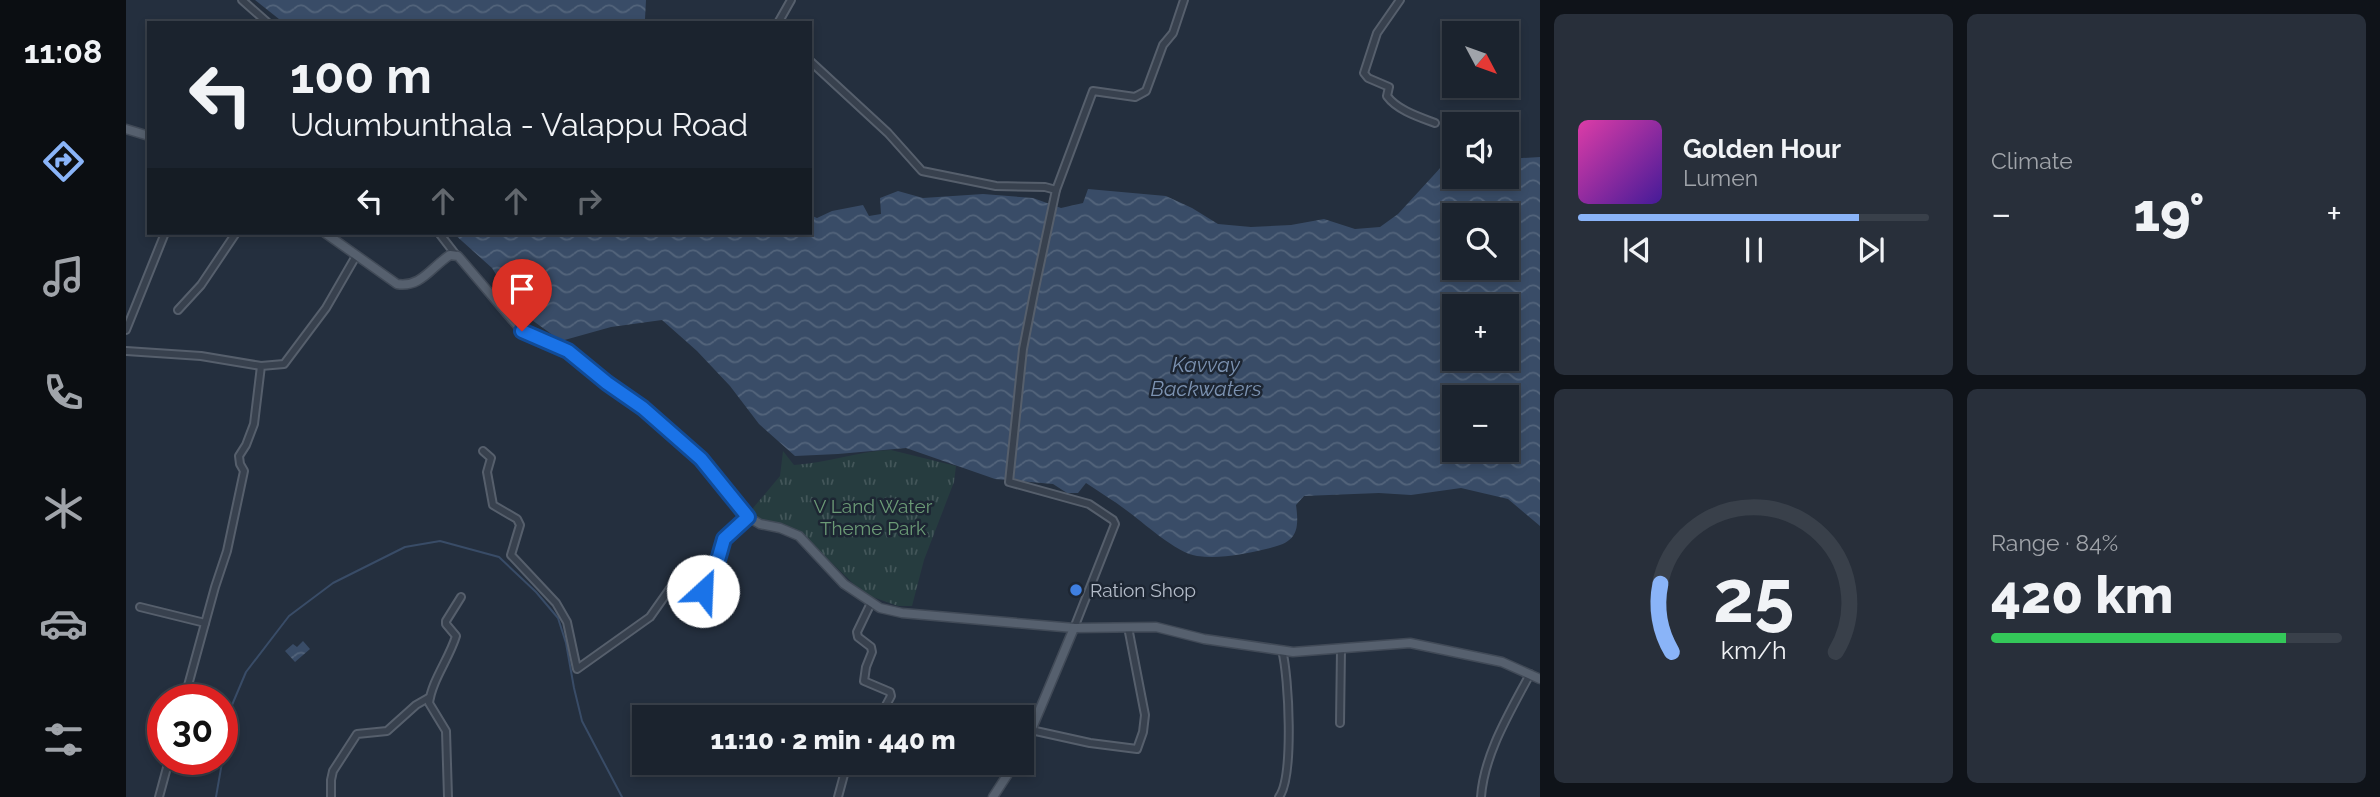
<!DOCTYPE html>
<html lang="en">
<head>
<meta charset="utf-8">
<style>
	body { margin:0; font-family:Raleway,sans-serif; background:#282f3a; color:#f1f3f6; height:100vh; display:flex; flex-direction:column; font-size:26px; white-space:nowrap }
	* { box-sizing:border-box; margin:0 }
	p { font-size:23px; color:#a0a4aa }
	.icon { flex:none; width:38px; height:38px; fill:none; stroke:currentColor; stroke-width:2; stroke-linecap:round; stroke-linejoin:round }
	.map { position:relative; flex:1; overflow:hidden }
	.drawer { display:flex; flex-direction:column; gap:14px; padding:14px; background:#0f1319; width:840px }
	.drawer>* { flex:none }
	.guide { position:absolute; left:21px; top:21px; width:665px; height:214px; border-radius:0px; box-shadow:0 4px 10px #0003,0 0 0 2px #39404a; background:#1b232e; color:#f1f3f6; overflow:hidden }
	.needle { width:46px; rotate:131deg }
	.controls { position:absolute; left:1316px; top:21px; display:grid; gap:14px }
	.controls a { display:grid; place-items:center; width:77px; height:77px; border-radius:0px; background:#1b232e; box-shadow:0 4px 10px #0003,0 0 0 2px #39404a; font-size:35px }
	.speed { position:absolute; left:21px; top:684px; display:flex; gap:14px; font-size:35px; font-weight:700; text-align:center }
	.speed>* { display:grid; place-content:center; width:91px; height:91px; border-radius:50%; background:#1b232e; box-shadow:0 4px 10px #0003,0 0 0 2px #39404a; line-height:1 }
	.speed .limit { border:10px solid #d22; background:#fff; color:#111 }
	.pin { position:absolute; display:grid; place-items:center; width:60px; height:60px; color:#fff; margin:-72px -30px; border-radius:50% 50% 50% 0; rotate:-45deg; box-shadow:0 0 7px #0007 }
	.pin .icon { rotate:45deg }
	.me { position:absolute; width:77px; margin:-38px; rotate:25deg; stroke-linejoin:round; filter:drop-shadow(0 0 5px #0008) }
	.turn { display:flex; align-items:center; gap:24px; height:147px; padding:0 28px; font-size:32px }
	.turn .icon { width:91px; height:91px; stroke-width:2.5 }
	.turn b { display:block; font-size:49px; line-height:60px }
	.lanes { display:flex; align-items:center; height:66px; padding:0 28px; background:#0003; justify-content:center; gap:35px; direction:ltr }
	.lanes .off { opacity:.35 }
	.big { font-size:52px; font-weight:800; line-height:1.1 }
	.drawer .card { flex:1; display:flex; flex-direction:column; justify-content:center; gap:10px; min-width:0; padding:0 24px; border-radius:10px; background:#282f3a }
	.drawer .dial { align-items:center; gap:0 }
	.dial svg { height:182px; overflow:visible; fill:none; stroke:#39404a; stroke-width:7; stroke-linecap:round; text-anchor:middle }
	.dial text { fill:#f1f3f6; stroke:none }
	.song { display:flex; align-items:center; gap:21px }
	.cover { width:84px; height:84px; border-radius:10px; background:linear-gradient(135deg,hsl(320 70% 55%),hsl(260 70% 35%)) }
	.played { height:7px; border-radius:4px; background:linear-gradient(90deg,#8ab4f8 80%,#39404a 80%) }
	.keys { display:flex; justify-content:space-around; direction:ltr }
	.heat { display:flex; justify-content:space-between; align-items:center; font-size:38px; direction:ltr }
	.charge { height:10px; border-radius:5px; background:linear-gradient(90deg,#34c759 84%,#39404a 0) }
	.drawer .tiles { flex:1; display:grid; gap:14px; grid-template-columns:repeat(2,1fr) }
	.trip { position:absolute; left:506px; top:705px; width:402px; height:70px; border-radius:0px; background:#1b232e; box-shadow:0 4px 10px #0003,0 0 0 2px #39404a; font-weight:800; line-height:70px; text-align:center }
	main { display:flex; flex:1; min-height:0 }
	.tab-bar { display:flex; flex-direction:column; width:126px; justify-content:space-around; align-items:center; background:#0b0e12; color:#a0a4aa }
	.tab-bar .icon { width:49px; height:49px }
	.tab-bar .selected { color:#8ab4f8 }
	.tab-bar b { font-size:32px; color:#f1f3f6 }
	.map>svg:first-child { display:block }
</style>
</head>
<body>
<main>
<nav class="tab-bar">
<b>11:08</b>
<svg class="icon selected" aria-label="directions" viewBox="0 0 24 24"><path d="M12 3l9 9-9 9-9-9zM9 14v-3h6M13 9l2 2-2 2"/></svg>
<svg class="icon" aria-label="music" viewBox="0 0 24 24"><path d="M9 18V5l10-2v13"/><circle cx="6" cy="18" r="3"/><circle cx="16" cy="16" r="3"/></svg>
<svg class="icon" aria-label="phone" viewBox="0 0 24 24"><path d="M5 4h4l2 5-3 2q2 4 5 5l2-3 5 2v4C11 20 4 13 5 4z"/></svg>
<svg class="icon" aria-label="climate" viewBox="0 0 24 24"><path d="M12 3v18M4 7l16 10M4 17L20 7"/></svg>
<svg class="icon" aria-label="car" viewBox="0 0 24 24"><path d="M5 17H2v-5l4-1 3-4h7l3 4 3 1v5h-3M9 17h6M6 11h13"/><circle cx="7" cy="17" r="2"/><circle cx="17" cy="17" r="2"/></svg>
<svg class="icon" aria-label="filters" viewBox="0 0 24 24"><path d="M4 7h16M4 17h16"/><circle cx="9" cy="7" r="2"/><circle cx="15" cy="17" r="2"/></svg>
</nav>
<div class="map">
<svg width="1414" height="797" viewBox="0 0 1414 797">
	<defs>
		<pattern id="park-tufts" width="24" height="20" patternUnits="userSpaceOnUse" patternTransform="scale(1.75)"><rect width="24" height="20" fill="#263c3f"/><path d="M3 7l-1-3M5 7V3M7 7l1-3M15 17l-1-3M17 17v-4M19 17l1-3" fill="none" stroke="#435659"/></pattern>
		<pattern id="water-waves" width="16" height="10" patternUnits="userSpaceOnUse" patternTransform="scale(1.75)"><rect width="16" height="10" fill="#394c67"/><path d="M0 5q4-4 8 0t8 0" fill="none" stroke="#53647b"/></pattern>
	</defs>
	<rect width="100%" height="100%" fill="#242f3e"/>
	<!-- park -->
	<path fill="url(#park-tufts)" d="M765 450 830 466 828 482 798 560 786 606H772L738 594 684 542 622 514 654 476 657 451 668 465C701 463 732 451 765 450Z"/>
	<!-- water -->
	<g fill="url(#water-waves)" fill-rule="evenodd">
		<polygon points="129,0 520,0 519,19 522,23 158,23"/>
		<path d="M1328 153V177H1381V159L1414 157V526L1382 499 1335 488 1285 495 1253 493 1178 496 1170 505C1174 534 1169 543 1140 549 1118 554 1095 559 1071 556 1050 553 1017 522 1000 510 987 500 973 492 960 483L952 493H941L927 484 869 479 780 448 712 454 669 456 633 424 604 386 571 351 536 320 485 327 435 341 392 310 366 268 327 233H684V215L691 218 706 211 737 205 743 216 755 214 754 198 772 191 797 198 857 194 907 198 935 208 957 203 962 189 1040 196 1066 208 1092 224 1125 227 1165 225 1198 219 1229 229 1254 227 1272 214ZM1328 215H1381V268H1328ZM1328 306H1381V359H1328ZM1328 397H1381V450H1328Z"/>
		<polygon points="177,641 184,649 169,662 159,651 167,644 171,647"/>
	</g>
	<g fill="none" stroke-linecap="round" stroke-linejoin="round">
		<!-- stream -->
		<polyline stroke="#394c67" stroke-width="2" points="90,797 106,705 120,672 163,616 207,583 279,547 314,541 373,557 410,592 432,618 440,643 448,688 456,721 496,797"/>
		<defs>
			<g id="minor">
				<polyline points="116,0 142,23"/>
				<path d="M1274 0 1251 33 1238 73 1242 78 1263 87 1261 96C1271 110 1293 117 1309 123"/>
				<polyline points="652,23 665,0"/>
				<polyline points="684,61 762,133 796,171 870,186 919,187 930,190"/>
				<polyline points="313,233 330,255"/>
				<polyline points="52,310 75,285 110,233"/>
				<polyline points="0,330 39,233"/>
				<polyline points="0,351 75,356 135,366"/>
				<polyline points="357,451 365,458 361,472 367,505 391,519 394,525 385,555 430,603 441,622 451,669 524,617 548,583 554,581 574,590 579,590 586,581 598,539 622,517"/>
				<polyline points="745,603 731,632 732,637 745,647 746,652 740,667 738,681 764,692 765,696 758,709 750,718"/>
				<polyline points="14,607 79,623"/>
				<polyline points="948,628 989,524 987,520 963,504 883,482 897,349 908,293 930,190 967,91 1009,97 1020,91 1037,45 1047,33 1058,0"/>
				<polyline points="58,700 89,587 101,551 118,471 114,464 113,456 120,445 128,424 135,366 158,364 200,308 230,256"/>
				<polyline points="1214,723 1215,649"/>
				<polyline points="905,730 964,743 1011,749 1017,732 1019,715 1002,627"/>
				<polyline points="33,797 43,760"/>
				<polyline points="205,797 205,780 207,771 231,734 261,731 290,705 304,697"/>
				<path d="M322 797 320 731 303 703C306 680 323 659 330 636L320 624V621L335 597"/>
				<polyline points="712,797 719,771 725,763"/>
				<path d="M1153 797C1168 777 1163 677 1156 650"/>
				<path d="M1355 797C1358 754 1384 712 1404 674"/>
			</g>
			<g id="major">
				<polyline points="0,129 23,136"/>
				<path d="M199 233 271 284C295 288 305 267 324 255L332 256 396 331 442 351 480 383 517 408 575 459 622 517 634 524 654 528 673 536 718 584 754 608 776 613 948 628 1030 627 1078 639 1167 652 1284 643 1376 662 1414 679"/>
				<polyline points="896,752 948,628"/>
				<polyline points="867,797 889,763"/>
			</g>
		</defs>
		<!-- minor casing -->
		<use href="#minor" stroke="#565f6c" stroke-width="10"/>
		<!-- major casing -->
		<use href="#major" stroke="#414a57" stroke-width="11"/>
		<!-- minor -->
		<use href="#minor" stroke="#38414e" stroke-width="6"/>
		<!-- major -->
		<use href="#major" stroke="#56606e" stroke-width="8"/>
	</g>
	<g fill="none" stroke-linecap="round" stroke-linejoin="round">
		<defs>
			<polyline id="route" points="396,331 442,351 481,383 517,408 575,459 622,517 598,539 586,581 577,591"/>
		</defs>
		<!-- route casing -->
		<use href="#route" stroke="#114b97" stroke-width="18"/>
		<!-- route -->
		<use href="#route" stroke="#1a73e8" stroke-width="12"/>
	</g>
	<!-- markers -->
	<circle fill="#3f7fe0" stroke="#1d2633" stroke-width="2.5" cx="950" cy="590" r="7"/>
	<g text-anchor="middle" stroke-width="5" stroke-linejoin="round" paint-order="stroke">
		<!-- park labels -->
		<g font-size="19" fill="#6b9a76" stroke="#1d2633">
			<text x="747" y="513">V Land Water<tspan x="747" dy="22">Theme Park</tspan></text>
		</g>
		<!-- poi labels -->
		<g font-size="19" fill="#b4bcc9" stroke="#1d2633" text-anchor="start">
			<text x="964" y="597">Ration Shop</text>
		</g>
		<!-- water labels -->
		<g font-size="21" font-style="italic" fill="#7c92b1" stroke="#1d2633">
			<text x="1080" y="372">Kavvay<tspan x="1080" dy="24">Backwaters</tspan></text>
		</g>
	</g>
</svg>
<div class="controls">
<a><svg class="needle" viewBox="-14 -14 28 28"><path d="M0-13l5 13h-10z" fill="#e53935"/><path d="M0 13l5-13h-10z" fill="#a0a4aa"/></svg></a>
<a><svg class="icon" aria-label="sound" viewBox="0 0 24 24"><path d="M4 9h4l5-4v14l-5-4H4zM17 9q2 3 0 6"/></svg></a>
<a><svg class="icon" aria-label="search" viewBox="0 0 24 24"><circle cx="10" cy="10" r="6"/><path d="M15 15l6 6"/></svg></a>
<a>+</a>
<a>−</a>
</div>
<div class="speed"><div class="limit">30</div></div>
<div class="pin" style="left:396px;top:331px;background:#d93025"><svg class="icon" aria-label="arrive" viewBox="0 0 24 24"><path d="M6 21V4h12l-3 4 3 4H6"/></svg></div>
<svg class="me" style="left:577px;top:591px" viewBox="-20 -20 40 40"><circle r="19" fill="#fff"/><path d="M0-13L10 11 0 6-10 11z" fill="#1a73e8"/></svg>
<div class="trip">11:10 · 2 min · 440 m</div>
<div class="guide">
<div class="turn"><svg class="icon" aria-label="left" viewBox="0 0 24 24"><path d="M17 20v-9H6M10 6l-5 5 5 5"/></svg><div><b>100 m</b>Udumbunthala - Valappu Road</div></div>
<div class="lanes"><svg class="icon" aria-label="left" viewBox="0 0 24 24"><path d="M17 20v-9H6M10 6l-5 5 5 5"/></svg><svg class="icon off" aria-label="ahead" viewBox="0 0 24 24"><path d="M12 20V5M6 11l6-6 6 6"/></svg><svg class="icon off" aria-label="ahead" viewBox="0 0 24 24"><path d="M12 20V5M6 11l6-6 6 6"/></svg><svg class="icon off" aria-label="right" viewBox="0 0 24 24"><path d="M7 20v-9h11M14 6l5 5-5 5"/></svg></div>
</div>
</div>
<section class="drawer">
<div class="tiles">
<div class="card">
<div class="song"><i class="cover"></i><div><b>Golden Hour</b><p>Lumen</p></div></div>
<div class="played"></div>
<div class="keys"><svg class="icon" aria-label="previous" viewBox="0 0 24 24"><path d="M18 5L8 12l10 7zM5 5v14"/></svg><svg class="icon" aria-label="pause" viewBox="0 0 24 24"><path d="M8 5v14M16 5v14"/></svg><svg class="icon" aria-label="next" viewBox="0 0 24 24"><path d="M6 5l10 7-10 7zM19 5v14"/></svg></div>
</div>
<div class="card"><p>Climate</p>
<div class="heat"><a>−</a><b class="big">19°</b><a>+</a></div>
</div>
<div class="card dial"><svg viewBox="0 0 100 80">
<path d="M14 69A42 42 0 1 1 86 69"/>
<path d="M14 69A42 42 0 0 1 9 39" stroke="#8ab4f8"/>
<text x="50" y="56" font-size="32" font-weight="700">25</text>
<text x="50" y="72" font-size="11">km/h</text>
</svg></div>
<div class="card"><p>Range · 84%</p><b class="big">420 km</b><div class="charge"></div></div>
</div>
</section>
</main>
</body>
</html>
